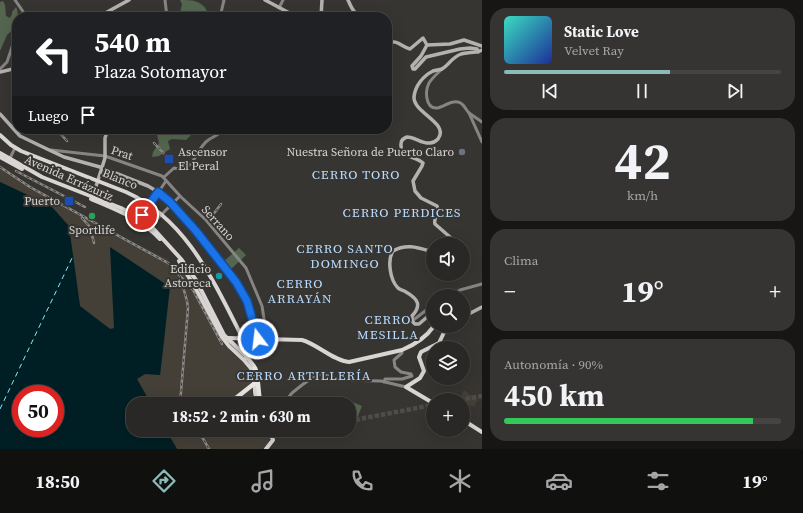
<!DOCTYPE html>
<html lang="es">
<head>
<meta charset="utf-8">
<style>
	body { margin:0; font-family:"Source Serif 4",serif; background:#353432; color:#f1f3f6; height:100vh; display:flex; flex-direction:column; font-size:15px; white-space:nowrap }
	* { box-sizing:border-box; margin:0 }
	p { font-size:13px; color:#a5a6a7 }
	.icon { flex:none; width:22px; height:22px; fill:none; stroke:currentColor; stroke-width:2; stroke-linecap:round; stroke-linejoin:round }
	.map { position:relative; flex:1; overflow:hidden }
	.drawer { display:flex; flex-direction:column; gap:8px; padding:8px; background:#171615; width:321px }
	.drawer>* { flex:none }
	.hud { position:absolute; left:12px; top:12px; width:380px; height:122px; border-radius:16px; box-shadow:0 4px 16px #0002,0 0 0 1px #454443; background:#202124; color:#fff; overflow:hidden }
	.buttons { position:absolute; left:426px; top:237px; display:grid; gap:8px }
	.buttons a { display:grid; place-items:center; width:44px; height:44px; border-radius:50%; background:#292826; box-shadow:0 4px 16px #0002,0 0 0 1px #454443; font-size:20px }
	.speed { position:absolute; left:12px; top:385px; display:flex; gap:8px; font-size:20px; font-weight:700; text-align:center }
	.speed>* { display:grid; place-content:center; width:52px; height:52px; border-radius:50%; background:#292826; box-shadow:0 4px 16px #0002,0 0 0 1px #454443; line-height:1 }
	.speed .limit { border:6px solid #d22; background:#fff; color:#111 }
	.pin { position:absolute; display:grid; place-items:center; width:34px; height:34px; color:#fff; margin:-17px; border:2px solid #fff; border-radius:50%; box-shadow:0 1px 4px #0007 }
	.me { position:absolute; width:44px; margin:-22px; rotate:345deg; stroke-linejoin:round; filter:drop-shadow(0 0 3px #0008) }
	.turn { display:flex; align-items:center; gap:14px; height:84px; padding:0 16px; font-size:18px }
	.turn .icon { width:52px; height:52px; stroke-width:2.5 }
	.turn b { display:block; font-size:28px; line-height:34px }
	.then { display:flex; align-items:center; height:38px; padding:0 16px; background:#0003; gap:8px; font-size:15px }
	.big { font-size:30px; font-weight:700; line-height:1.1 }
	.drawer .tile { flex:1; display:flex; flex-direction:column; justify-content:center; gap:6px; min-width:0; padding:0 14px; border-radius:16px; background:#353432 }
	.drawer .dial { align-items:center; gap:0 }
	.dial b { font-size:52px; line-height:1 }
	.song { display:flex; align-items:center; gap:12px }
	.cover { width:48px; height:48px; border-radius:6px; background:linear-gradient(135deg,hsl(170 70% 55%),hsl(230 70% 35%)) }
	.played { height:4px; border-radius:2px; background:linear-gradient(90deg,#8bbbb9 60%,#454443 60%) }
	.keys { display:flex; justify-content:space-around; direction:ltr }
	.heat { display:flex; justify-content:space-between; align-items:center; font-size:22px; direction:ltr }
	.charge { height:6px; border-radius:3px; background:linear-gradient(90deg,#34c759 90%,#454443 0) }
	.trip { position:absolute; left:126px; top:397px; width:230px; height:40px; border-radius:16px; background:#292826; box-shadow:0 4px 16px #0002,0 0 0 1px #454443; font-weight:700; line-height:40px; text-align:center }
	.tab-bar { display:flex; height:64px; justify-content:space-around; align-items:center; background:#10100f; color:#a5a6a7 }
	.tab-bar .icon { width:28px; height:28px }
	.tab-bar .active { color:#8bbbb9 }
	.tab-bar b { font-size:18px; color:#f1f3f6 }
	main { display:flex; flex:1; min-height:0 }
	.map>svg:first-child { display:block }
</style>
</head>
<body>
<main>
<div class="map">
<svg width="482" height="449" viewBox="0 0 482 449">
	<rect width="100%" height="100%" fill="#373532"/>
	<!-- built -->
	<g fill="#443f37">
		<polygon points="0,167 27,185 60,204 71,208 110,231 167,259 177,271 181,268 199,297 223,344 251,370 253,404 151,404 137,379 145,374 160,375 165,336 166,316 161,281 129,260 114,329 110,329 80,306 68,226 51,206 0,182"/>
		<polygon points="464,390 478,400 474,407 463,403 463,400 459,400"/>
		<polygon points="166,430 265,430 270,437 269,442 262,449 177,449"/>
	</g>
	<!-- green -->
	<g fill="#54664f">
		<path d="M180 0C192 0 201 0 207 11L200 13 197 17H179L182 4Z"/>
		<polygon points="3,1 5,5 6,16 10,18 12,14 12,12 16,7 17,9 18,17 14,20 12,30 7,35 0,51 0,2"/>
		<polygon points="157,129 163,129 170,134 173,132 178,134 182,129 200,129 198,131 192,134 186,140 172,139 168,141 170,149 159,156 152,157 153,152 159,143 156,131"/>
		<polygon points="239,248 246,255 230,270 223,262"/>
		<polygon points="345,399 362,406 351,433 343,430 349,430 349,404 343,404"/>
	</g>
	<!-- water -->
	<path fill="#001f24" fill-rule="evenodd" d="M0 182 51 206 69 226 80 306 110 329 114 328 110 247 170 287 160 375 145 374 137 379 151 404H133V430H166L177 449H0ZM21 394H55V428H21Z"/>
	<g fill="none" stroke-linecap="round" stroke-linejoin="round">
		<!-- ferry -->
		<polyline stroke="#86ecfe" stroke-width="1" stroke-dasharray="5 4" stroke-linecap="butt" points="0,409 73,256"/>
		<!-- trunk-tunnel -->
		<g stroke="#4f4d4a" stroke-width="4.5" stroke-dasharray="4.5 2" stroke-linecap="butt">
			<polyline points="459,400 482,396"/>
			<polyline points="349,421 433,405"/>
			<polyline points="278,430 288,432 300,430"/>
		</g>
		<!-- tertiary -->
		<g stroke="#878584" stroke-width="3">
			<polyline points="15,0 24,13 23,17"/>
			<polyline points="165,0 167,17"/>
			<polyline points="279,8 283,0"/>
			<polyline points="217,17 221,13 224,0"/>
			<polyline points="0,69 7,62 17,32"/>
			<path d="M442 69C438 73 432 78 429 83 425 90 425 109 437 108 444 107 451 100 458 102 464 103 465 109 469 113 473 116 478 119 482 122"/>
			<polyline points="469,113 482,142"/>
			<polyline points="51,150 105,156 162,176 181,197 206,220 246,268 262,306 267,338"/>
			<polyline points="9,160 15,148"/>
			<path d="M164 177 174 168 182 170C195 165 197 149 207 141 213 136 219 136 223 129"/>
			<polyline points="140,219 166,181"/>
			<polyline points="150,226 180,196"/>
			<polyline points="448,296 460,290 482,284"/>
			<polyline points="412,321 433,305"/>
			<polyline points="384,382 385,379 402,379 412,376 411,374 401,372 395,367 394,360 402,353 402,350"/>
			<polyline points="284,403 292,393 302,385 316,375 321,374 342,380 381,381 406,387"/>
		</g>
		<!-- secondary -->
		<g stroke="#b4b2b0" stroke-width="3.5">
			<polyline points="265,0 297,17"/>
			<path d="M348 0C352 9 354 15 365 17"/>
			<polyline points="98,17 129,0"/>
			<polyline points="321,17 322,0"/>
			<polyline points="374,17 385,17"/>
			<polyline points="387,20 387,24"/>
			<path d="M387 44C397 38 401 47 410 49L423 38 427 45"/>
			<polyline points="427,45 421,56 412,66 413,69 415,69 426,57 460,49 470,48 477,49 478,52"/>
			<polyline points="427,45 450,44 464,40 482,46"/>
			<polyline points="0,72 17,68"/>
			<polyline points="0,114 20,136 47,149 64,157 100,167 148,186 163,195 205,242 237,282 247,301 259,343 258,347"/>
			<polyline points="92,199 105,158 105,138 108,129"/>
			<path d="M458 244 435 224C433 218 440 213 437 206L421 198 415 191 413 181 422 166 423 163C416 156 400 158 401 144 401 140 404 138 407 137 415 137 422 144 430 143 433 143 436 141 438 139 450 123 413 113 414 97 415 86 423 76 433 71 436 70 439 70 442 69 449 65 451 58 461 54 468 52 476 53 482 50"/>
			<polyline points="463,250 463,252"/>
			<path d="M433 252C419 248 407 243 393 251 387 260 390 280 398 288 400 290 403 290 406 292 418 299 422 305 412 316V321L415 324H419L433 312"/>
			<polyline points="463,317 482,307"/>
		</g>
		<!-- primary -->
		<g stroke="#d8d5d2" stroke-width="4">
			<path d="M0 135 11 145 21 151 126 192C186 219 213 280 241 335L245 345 252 349 258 347"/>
			<polyline points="0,153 42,177 121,208 140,218 151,226 181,259 196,280 224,335 247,357 254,366 255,392 257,404"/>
			<polyline points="0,157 22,169"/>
			<path d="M91 199C116 210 140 218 160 239"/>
			<polyline points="179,261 193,284 222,337 229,346 244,360 254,372"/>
			<path d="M227 338 302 340C317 344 334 361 349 362L402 350C414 345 427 336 434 326"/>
			<polyline points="246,358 267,338"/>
			<polyline points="433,403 406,387 420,378 424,371 419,357 421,352 439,343 447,326"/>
			<polyline points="463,420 482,432"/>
			<polyline points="266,449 273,440 269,430"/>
		</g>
		<!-- trunk -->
		<g stroke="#e8e4e2" stroke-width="4.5">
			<polyline points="255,368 257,374 260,404"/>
			<polyline points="239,404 236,400 236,398 255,383"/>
		</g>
		<defs>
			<g id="rail">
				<polyline points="57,130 67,141"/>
				<polyline points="154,143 169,159"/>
				<polyline points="0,167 30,187 168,263 193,290 222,344"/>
				<polyline points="16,171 85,207"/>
				<polyline points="212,216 221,204"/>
				<polyline points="82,218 90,227 94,243"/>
				<polyline points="180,276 187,301 188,308 180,404"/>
				<polyline points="198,430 209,449"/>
			</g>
		</defs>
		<!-- rail casing -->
		<use href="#rail" stroke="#8c8b88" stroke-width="2.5"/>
		<!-- rail -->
		<use href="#rail" stroke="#373532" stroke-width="1" stroke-dasharray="3" stroke-linecap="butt"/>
	</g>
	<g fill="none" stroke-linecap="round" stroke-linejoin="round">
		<defs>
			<polyline id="route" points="142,215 158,192 170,202 196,231 236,282 247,301 258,339"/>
		</defs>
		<!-- route casing -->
		<use href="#route" stroke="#114b97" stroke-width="10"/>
		<!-- route -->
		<use href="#route" stroke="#1a73e8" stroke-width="7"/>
	</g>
	<!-- markers -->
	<circle fill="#6b7280" stroke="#373532" stroke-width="1.5" cx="462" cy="152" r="4"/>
	<g fill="#1a4fb4" stroke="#373532" stroke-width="1.5">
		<rect x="164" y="154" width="10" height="10" rx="2"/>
		<rect x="64" y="196" width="10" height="10" rx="2"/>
	</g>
	<circle fill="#2e9e5b" stroke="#373532" stroke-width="1.5" cx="92" cy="216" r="4"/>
	<circle fill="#0f9aa8" stroke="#373532" stroke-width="1.5" cx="219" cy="276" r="4"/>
	<g text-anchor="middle" stroke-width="4" stroke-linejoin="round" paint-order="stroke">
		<!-- poi labels -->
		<g font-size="12" fill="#d8d7d5" stroke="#373532" text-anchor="end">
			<text x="178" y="156" text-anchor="start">Ascensor<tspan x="178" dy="14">El Peral</tspan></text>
			<text x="454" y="156">Nuestra Señora de Puerto Claro</text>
			<text x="60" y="205">Puerto</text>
			<text x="92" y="234" text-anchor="middle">Sportlife</text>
			<text x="211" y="273">Edificio<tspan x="211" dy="14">Astoreca</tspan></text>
		</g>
		<!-- street labels -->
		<g font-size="12" fill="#d8d7d5" stroke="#373532">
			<text transform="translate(122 153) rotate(19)" y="4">Prat</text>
			<text transform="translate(69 178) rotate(24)" y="4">Avenida Errázuriz</text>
			<text transform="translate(120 179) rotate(22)" y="4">Blanco</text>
			<text transform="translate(218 223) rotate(48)" y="4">Serrano</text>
		</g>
		<!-- neighbourhood labels -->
		<g font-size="13" letter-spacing="1" fill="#b9dbfe" stroke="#373532">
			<text x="356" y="179">CERRO TORO</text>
			<text x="402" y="217">CERRO PERDICES</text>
			<text x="345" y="253">CERRO SANTO<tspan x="345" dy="15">DOMINGO</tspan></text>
			<text x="300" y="288">CERRO<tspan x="300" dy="15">ARRAYÁN</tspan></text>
			<text x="388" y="324">CERRO<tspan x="388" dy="15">MESILLA</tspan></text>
			<text x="304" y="380">CERRO ARTILLERÍA</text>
		</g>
	</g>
</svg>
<div class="buttons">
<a><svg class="icon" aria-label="sound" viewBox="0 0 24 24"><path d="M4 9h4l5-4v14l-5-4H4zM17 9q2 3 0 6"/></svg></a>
<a><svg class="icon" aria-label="search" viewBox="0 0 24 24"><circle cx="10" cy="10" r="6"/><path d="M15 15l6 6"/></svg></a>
<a><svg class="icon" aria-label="layers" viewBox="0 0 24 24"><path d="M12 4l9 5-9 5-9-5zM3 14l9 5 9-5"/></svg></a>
<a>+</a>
</div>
<div class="speed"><div class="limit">50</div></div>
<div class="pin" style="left:142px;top:215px;background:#d93025"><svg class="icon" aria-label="arrive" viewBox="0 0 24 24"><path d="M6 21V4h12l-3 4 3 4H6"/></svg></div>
<svg class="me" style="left:258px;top:339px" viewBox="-20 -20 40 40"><circle r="17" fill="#1a73e8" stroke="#fff" stroke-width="3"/><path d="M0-11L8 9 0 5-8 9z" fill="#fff"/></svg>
<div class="trip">18:52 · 2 min · 630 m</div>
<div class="hud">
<div class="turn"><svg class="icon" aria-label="left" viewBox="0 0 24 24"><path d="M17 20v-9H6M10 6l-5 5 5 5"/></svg><div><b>540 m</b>Plaza Sotomayor</div></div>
<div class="then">Luego<svg class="icon" aria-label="arrive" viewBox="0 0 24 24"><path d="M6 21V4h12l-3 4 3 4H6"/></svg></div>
</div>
</div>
<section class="drawer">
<div class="tile">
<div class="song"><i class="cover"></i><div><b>Static Love</b><p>Velvet Ray</p></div></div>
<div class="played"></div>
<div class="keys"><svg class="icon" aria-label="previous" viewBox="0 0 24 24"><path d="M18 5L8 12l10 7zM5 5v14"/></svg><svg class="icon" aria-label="pause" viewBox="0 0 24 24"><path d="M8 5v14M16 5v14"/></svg><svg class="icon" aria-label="next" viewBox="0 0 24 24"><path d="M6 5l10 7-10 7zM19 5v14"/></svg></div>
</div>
<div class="tile dial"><b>42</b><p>km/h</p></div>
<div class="tile"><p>Clima</p>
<div class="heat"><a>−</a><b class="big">19°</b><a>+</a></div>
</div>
<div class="tile"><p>Autonomía · 90%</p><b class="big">450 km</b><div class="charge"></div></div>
</section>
</main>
<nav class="tab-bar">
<b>18:50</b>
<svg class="icon active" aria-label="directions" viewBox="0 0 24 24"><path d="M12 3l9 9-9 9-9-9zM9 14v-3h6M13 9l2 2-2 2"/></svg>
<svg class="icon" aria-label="music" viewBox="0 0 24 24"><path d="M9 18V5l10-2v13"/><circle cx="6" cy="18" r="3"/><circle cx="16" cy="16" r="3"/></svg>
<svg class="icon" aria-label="phone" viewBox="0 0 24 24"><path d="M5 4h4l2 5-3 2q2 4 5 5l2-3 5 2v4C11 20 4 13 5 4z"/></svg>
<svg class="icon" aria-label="climate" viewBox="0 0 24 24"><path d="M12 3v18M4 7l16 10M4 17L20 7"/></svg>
<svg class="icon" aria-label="car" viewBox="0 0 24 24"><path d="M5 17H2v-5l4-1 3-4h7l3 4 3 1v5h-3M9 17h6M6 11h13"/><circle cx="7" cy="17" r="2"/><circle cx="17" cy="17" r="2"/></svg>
<svg class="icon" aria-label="filters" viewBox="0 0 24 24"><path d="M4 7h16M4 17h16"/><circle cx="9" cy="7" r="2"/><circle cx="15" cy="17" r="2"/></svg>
<b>19°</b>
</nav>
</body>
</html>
